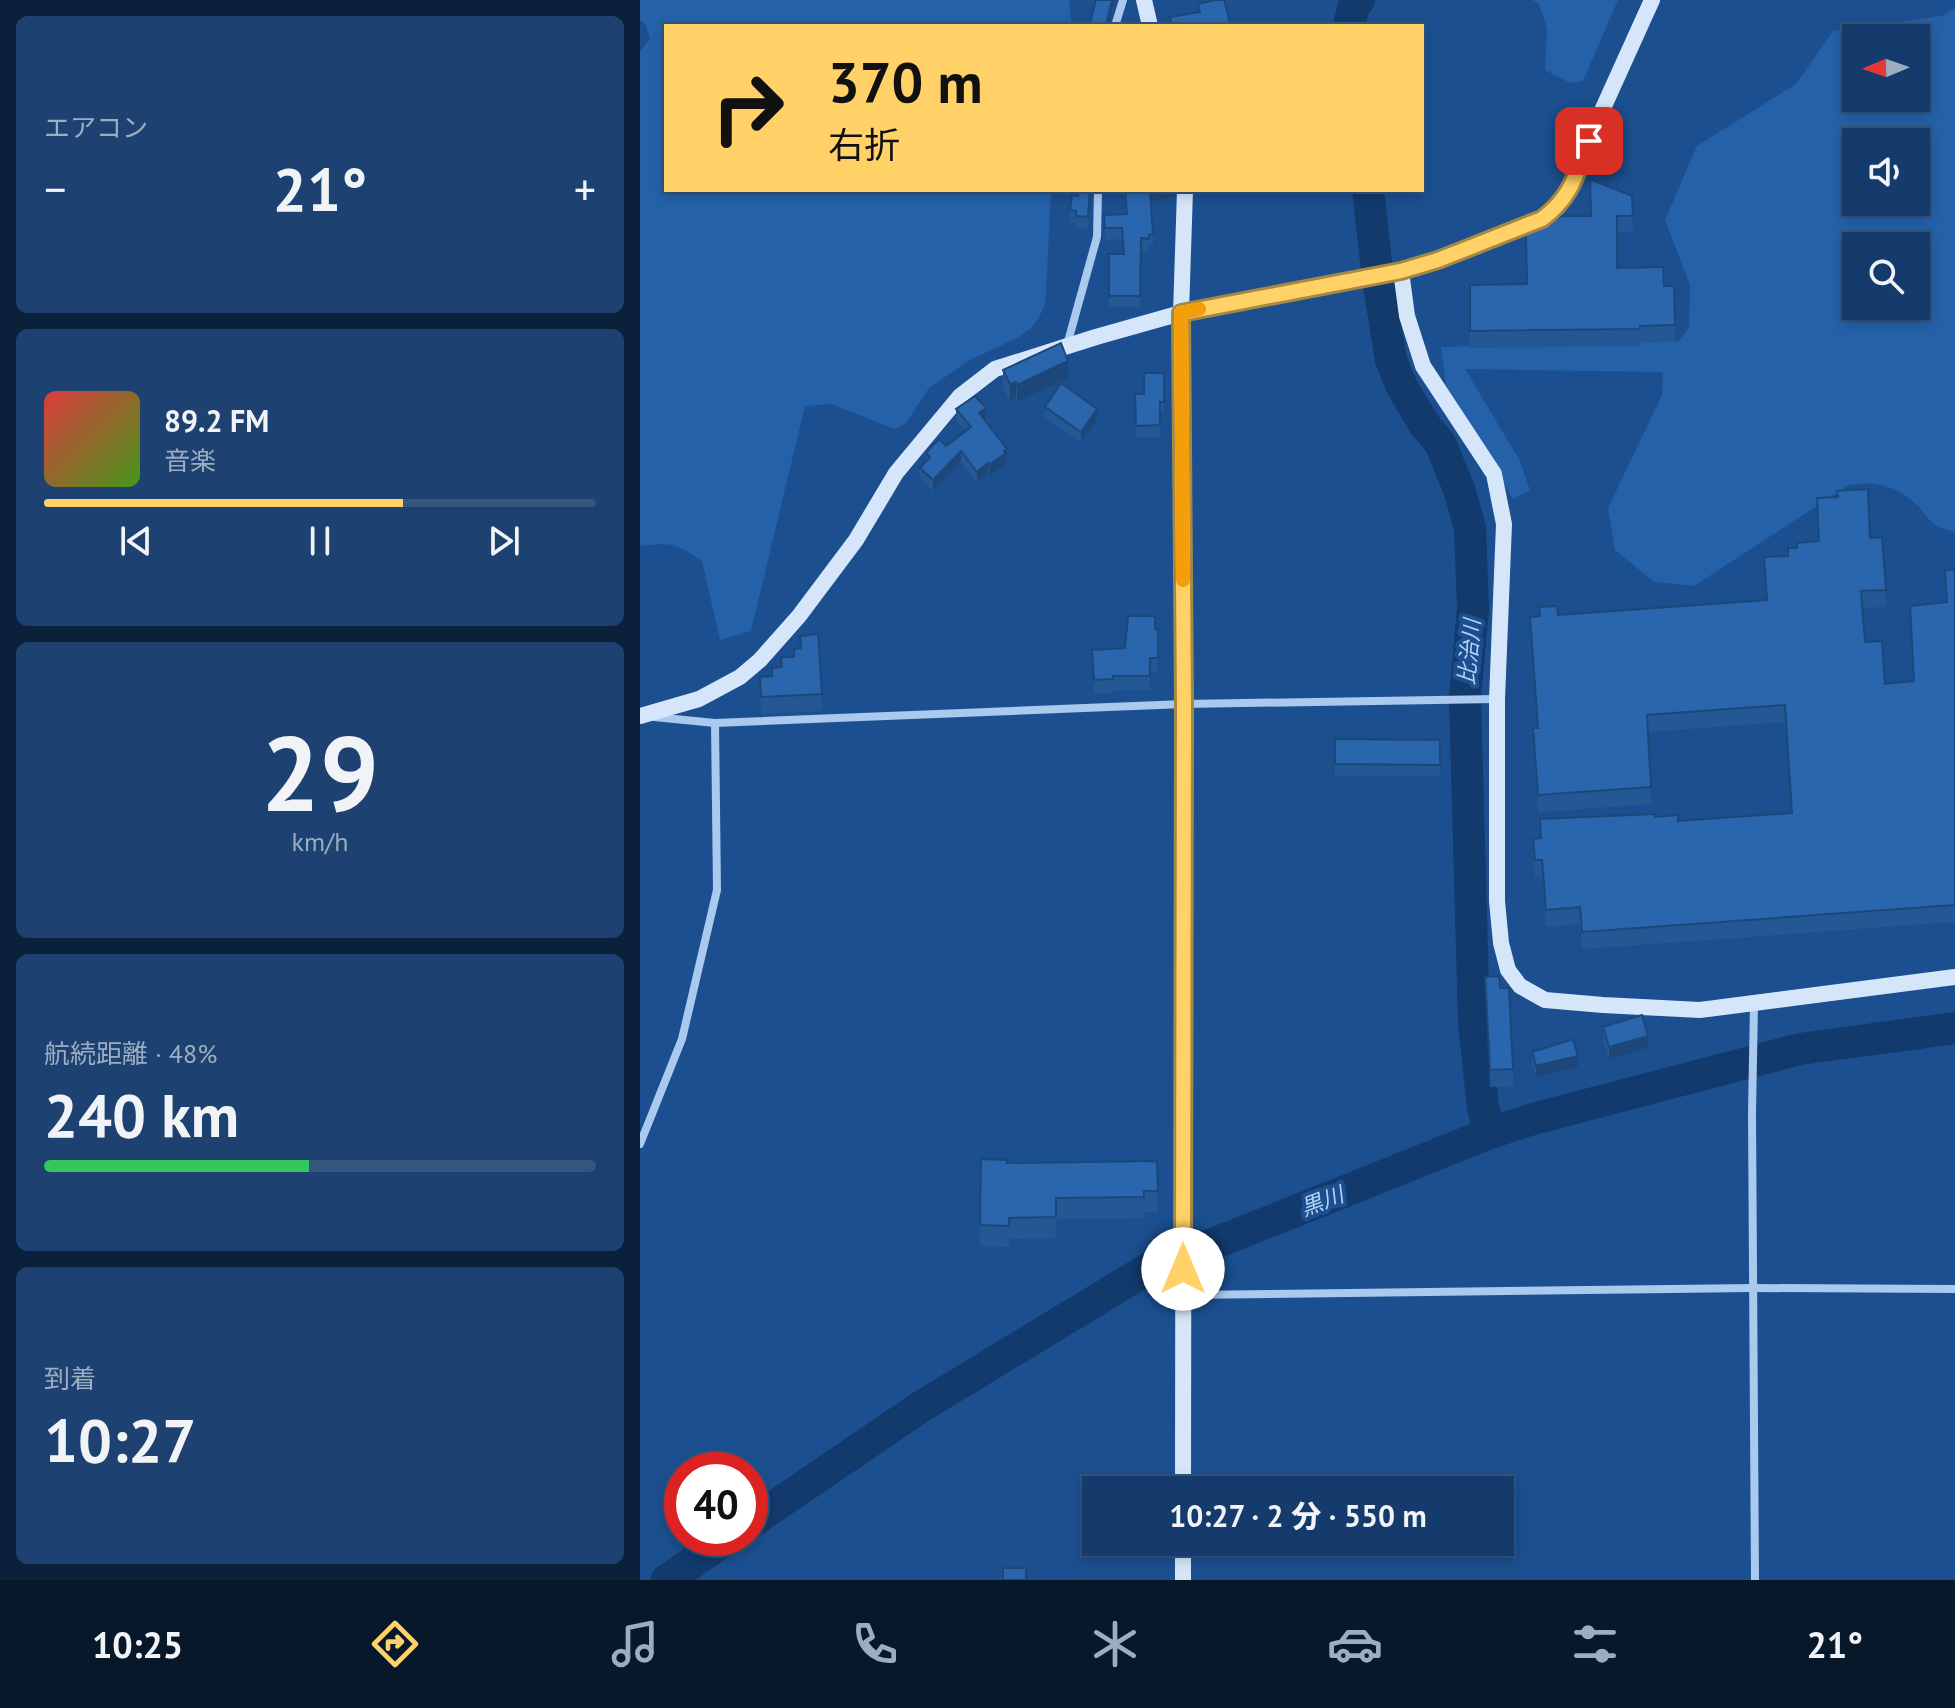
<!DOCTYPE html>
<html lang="ja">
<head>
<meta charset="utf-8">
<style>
	body { margin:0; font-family:"PT Sans","Noto Sans JP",sans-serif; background:#1d4271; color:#f1f3f6; height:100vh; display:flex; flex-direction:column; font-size:30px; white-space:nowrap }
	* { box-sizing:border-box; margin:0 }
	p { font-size:26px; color:#9dadc1 }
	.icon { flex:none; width:44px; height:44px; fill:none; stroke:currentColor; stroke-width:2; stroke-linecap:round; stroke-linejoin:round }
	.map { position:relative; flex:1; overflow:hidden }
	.side { display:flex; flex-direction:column; gap:16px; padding:16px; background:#0b203b; width:640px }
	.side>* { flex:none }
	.guide { position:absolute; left:24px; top:24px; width:760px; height:168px; border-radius:0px; box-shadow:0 4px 12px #0003,0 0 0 2px #33557e; background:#ffd166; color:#111; overflow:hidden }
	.needle { width:52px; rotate:268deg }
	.controls { position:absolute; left:1202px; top:24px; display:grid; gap:16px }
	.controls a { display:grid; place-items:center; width:88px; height:88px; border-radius:0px; background:#143b6b; box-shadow:0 4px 12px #0003,0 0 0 2px #33557e; font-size:40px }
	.speed { position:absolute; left:24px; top:1452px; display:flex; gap:16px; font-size:40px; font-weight:700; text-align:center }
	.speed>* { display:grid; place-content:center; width:104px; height:104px; border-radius:50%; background:#143b6b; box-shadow:0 4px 12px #0003,0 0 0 2px #33557e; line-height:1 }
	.speed .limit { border:12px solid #d22; background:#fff; color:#111 }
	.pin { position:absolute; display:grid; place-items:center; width:68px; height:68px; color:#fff; margin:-34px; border-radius:16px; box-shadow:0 4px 12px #0006 }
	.me { position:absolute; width:88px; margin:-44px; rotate:0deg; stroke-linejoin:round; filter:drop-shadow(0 0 6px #0008) }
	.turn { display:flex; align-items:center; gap:28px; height:168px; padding:0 32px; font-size:36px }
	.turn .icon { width:104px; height:104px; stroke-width:2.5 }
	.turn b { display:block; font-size:56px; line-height:68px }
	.big { font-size:60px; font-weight:800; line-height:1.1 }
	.side .widget { flex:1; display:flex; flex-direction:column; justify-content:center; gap:12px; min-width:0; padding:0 28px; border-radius:12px; background:#1d4271 }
	.side .dial { align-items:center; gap:0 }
	.dial b { font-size:104px; line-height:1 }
	.song { display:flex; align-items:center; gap:24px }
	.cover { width:96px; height:96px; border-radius:12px; background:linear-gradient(135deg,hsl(0 70% 55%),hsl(100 70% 35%)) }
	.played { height:8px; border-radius:4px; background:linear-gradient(90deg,#ffd166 65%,#33557e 65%) }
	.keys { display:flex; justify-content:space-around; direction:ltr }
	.heat { display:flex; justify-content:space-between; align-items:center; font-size:44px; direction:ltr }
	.charge { height:12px; border-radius:6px; background:linear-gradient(90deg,#34c759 48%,#33557e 0) }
	.trip { position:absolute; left:442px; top:1476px; width:432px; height:80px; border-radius:0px; background:#143b6b; box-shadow:0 4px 12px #0003,0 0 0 2px #33557e; font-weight:800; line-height:80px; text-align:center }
	.tabs { display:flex; height:128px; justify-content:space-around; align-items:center; background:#08182b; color:#9dadc1 }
	.tabs .icon { width:56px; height:56px }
	.tabs .on { color:#ffd166 }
	.tabs b { font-size:36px; color:#f1f3f6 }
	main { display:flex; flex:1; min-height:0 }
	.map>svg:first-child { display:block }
</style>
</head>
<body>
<main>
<section class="side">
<div class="widget"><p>エアコン</p>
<div class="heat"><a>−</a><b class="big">21°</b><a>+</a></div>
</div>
<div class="widget">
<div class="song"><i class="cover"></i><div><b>89.2 FM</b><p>音楽</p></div></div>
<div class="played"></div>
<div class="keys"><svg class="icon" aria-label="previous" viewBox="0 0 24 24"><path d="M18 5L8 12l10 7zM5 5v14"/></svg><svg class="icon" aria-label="pause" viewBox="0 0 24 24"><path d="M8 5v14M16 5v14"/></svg><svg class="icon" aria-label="next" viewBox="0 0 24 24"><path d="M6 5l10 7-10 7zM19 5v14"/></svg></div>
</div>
<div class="widget dial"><b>29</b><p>km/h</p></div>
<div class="widget"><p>航続距離 · 48%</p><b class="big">240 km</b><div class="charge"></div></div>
<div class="widget"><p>到着</p><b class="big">10:27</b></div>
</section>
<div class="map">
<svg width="1315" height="1580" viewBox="0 0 1315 1580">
	<rect width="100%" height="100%" fill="#1b4f8f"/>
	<!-- green -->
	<g fill="#2461a8" fill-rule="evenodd">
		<path d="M0 0H429L432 26H26V190H411L406 293 404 307 398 319 390 329 379 337 330 360 289 388 266 423 255 429 191 404 165 406 111 631 80 640 62 561C34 542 33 543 0 546V51L10 39 6 25 0 20Z"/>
		<polygon points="893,0 978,0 943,81 930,83 905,70 907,29 899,4"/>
		<path d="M1315 8V532C1310 530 1302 529 1297 526 1290 522 1284 513 1279 507 1260 487 1236 480 1209 485L1054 586 1014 582 975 550 968 508 1022 395 1023 372 825 369 880 461 890 490 873 499 806 385 801 347 1038 341 1049 328 1050 285 1025 220 1057 146 1156 84 1193 31 1302 16ZM1216 38H1276V98H1216ZM1216 142H1276V202H1216ZM1216 246H1276V306H1216Z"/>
	</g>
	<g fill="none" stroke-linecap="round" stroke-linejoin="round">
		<!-- river -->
		<g stroke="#123a6d" stroke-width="32">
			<polyline points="709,26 713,9 719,0"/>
			<polyline points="728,190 738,280 751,360 762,387 784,424 800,443 819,489 830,528 833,609 825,698 834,1023 843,1107 850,1133"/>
			<polyline points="110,1523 279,1408 511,1267 593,1236 850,1133 893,1119 1160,1049 1315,1028"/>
			<polyline points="27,1580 88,1538"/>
		</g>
		<!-- street -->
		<g stroke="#a9c9ee" stroke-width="8">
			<polyline points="475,26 483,0"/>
			<polyline points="427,345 457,237 458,190"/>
			<polyline points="14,717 75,723 544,704 857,699"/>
			<polyline points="1114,1004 1112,1114 1115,1580"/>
			<polyline points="0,1144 42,1039 77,890 75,723"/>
			<polyline points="544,1295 1113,1288 1315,1289"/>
		</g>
		<!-- secondary -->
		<g stroke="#d6e6fa" stroke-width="16">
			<polyline points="504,0 510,26"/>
			<polyline points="761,271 767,316 783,366 854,474 864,524 857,699 857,901 861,943 868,970 880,986 905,1000 963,1005 1060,1010 1315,977"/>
			<polyline points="0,716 59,699 100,677 120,660 159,616 216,540 256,473 320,396 355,369 456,337 541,313 761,271 798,260 902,219 916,209 927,195 960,115 1012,0"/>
			<polyline points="543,1490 544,704 541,313 545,190"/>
			<polyline points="543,1542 543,1580"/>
		</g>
	</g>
	<!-- wall -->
	<g fill="#245895">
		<polygon points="439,190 451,190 448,229 436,227 436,223 430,222 430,210 438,196"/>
		<polygon points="484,190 534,190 534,196 510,202 513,246 509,246 509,251 501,250 500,307 469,307 469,254 483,254 482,239 465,240 464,215 486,214"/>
		<polygon points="992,196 993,232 977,232 977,268 1024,286 1035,325 1035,341 1000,342 1000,346 830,348 830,285 886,284 951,216"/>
		<polygon points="363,370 428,378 377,402 376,398 370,401 363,387"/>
		<polygon points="524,373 524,413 520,413 520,437 496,437 495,394 504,394"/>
		<polygon points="405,407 457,420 441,443 405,418"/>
		<polygon points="316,409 346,419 344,420 367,460 366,464 349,476 348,474 337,483 321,463 293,491 280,479 280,468 286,462 286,453 306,446 326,431 316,421"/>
		<polygon points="1177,498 1230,538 1246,590 1246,607 1222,608 1225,642 1245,684 1273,682 1270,606 1306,602 1305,570 1315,570 1315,922 942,949 940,924 906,927 902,876 895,877 893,856 893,839 900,838 900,819 1015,817 1038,821 1151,813 1145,722 1008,732 1011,804 898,812 893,745 893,728 897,728 890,634 890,617 899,616 899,607 918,615 1126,600 1124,557 1148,556 1157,548 1178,541"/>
		<polygon points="515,629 518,629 518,672 510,672 510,690 473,690 473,693 454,694 452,650 485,648"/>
		<polygon points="160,636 182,694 182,711 121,714 120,677 132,676 141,667 141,657 154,657 160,648"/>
		<polygon points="695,739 800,740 800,776 695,776"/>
		<polygon points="845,977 873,1069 873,1086 850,1087"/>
		<polygon points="963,1027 1008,1048 969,1059 963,1038"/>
		<polygon points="892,1052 938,1067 896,1077 892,1063"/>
		<polygon points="341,1159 367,1163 517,1161 518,1212 504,1212 504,1218 416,1219 416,1238 369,1239 369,1247 340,1246"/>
	</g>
	<!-- shaded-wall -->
	<g fill="#1d4779">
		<polygon points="472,0 474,0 469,26 466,26"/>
		<polygon points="510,190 534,190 534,196 510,202"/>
		<polygon points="428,361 428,378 377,402 377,385"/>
		<polygon points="376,382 376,398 370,401 370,384"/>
		<polygon points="346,408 346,419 339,424 339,413"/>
		<polygon points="457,409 457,420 441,443 441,432"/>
		<polygon points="367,449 366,464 349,476 349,465"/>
		<polygon points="321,451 321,463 293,491 293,480"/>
		<polygon points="348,463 348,474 337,483 337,472"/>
		<polygon points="1008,1036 1008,1048 969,1059 969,1047"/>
		<polygon points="938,1056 938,1067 896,1077 896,1066"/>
	</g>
	<!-- building -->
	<g fill="#2a66ad" stroke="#1d4779" stroke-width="2">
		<polygon points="456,0 472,0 466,26 450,23"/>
		<polygon points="574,0 584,0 591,26 532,26 530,17 560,12 558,4"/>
		<polygon points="950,179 992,196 993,216 977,216 977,268 1023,267 1024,286 1034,286 1035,325 1000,326 1000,329 830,331 830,285 887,284 886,235 922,216 951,216"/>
		<polygon points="439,190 450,190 448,217 436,216 436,211 430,210 432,195 438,196"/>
		<polygon points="485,190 510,190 513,234 509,235 509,239 501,238 500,296 469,296 469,254 484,254 482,228 465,228 464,215 487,214"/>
		<polygon points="421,343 428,361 377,385 376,382 370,384 363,370"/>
		<polygon points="504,373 524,373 524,402 520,402 520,425 496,426 495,394 504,394"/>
		<polygon points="421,383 457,409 441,432 405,407"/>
		<polygon points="335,396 346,408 339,413 367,449 364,451 366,453 349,465 348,463 337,472 321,451 293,480 280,468 290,457 286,453 299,439 306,446 331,427 316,409"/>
		<polygon points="1228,489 1230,538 1242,537 1246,590 1221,591 1225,642 1242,641 1245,684 1274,681 1270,606 1307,602 1305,570 1315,570 1315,905 942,932 940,907 906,910 902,860 895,860 893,839 901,838 900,819 1015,814 1015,817 1038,815 1038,821 1152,813 1145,705 1007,715 1011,787 898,795 893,728 898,728 890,617 900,616 899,607 917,606 918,615 1127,600 1124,557 1148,556 1148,548 1157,548 1157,543 1179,541 1177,498 1198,497 1197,491"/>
		<polygon points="488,616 515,616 515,629 518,629 518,658 510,658 510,676 473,676 473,679 454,680 452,650 485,648"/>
		<polygon points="178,634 182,694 121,697 120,677 132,676 132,668 142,667 141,657 154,657 154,649 161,648 160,636"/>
		<polygon points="695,739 800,740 800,765 695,764"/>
		<polygon points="859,976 860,988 869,988 873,1069 850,1070 845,977"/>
		<polygon points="1002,1015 1008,1036 969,1047 963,1027"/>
		<polygon points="933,1039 938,1056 896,1066 892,1052"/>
		<polygon points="341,1159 367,1160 367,1163 517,1161 518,1191 504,1191 504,1197 416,1198 416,1217 369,1218 369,1226 340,1225"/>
		<rect x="363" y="1568" width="23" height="12"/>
	</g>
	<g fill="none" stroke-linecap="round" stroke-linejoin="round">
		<defs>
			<path id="route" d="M543 1269 544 704 541 313 761 271 798 260 902 219C932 197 936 174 949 141"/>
		</defs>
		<!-- route casing -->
		<use href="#route" stroke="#a68842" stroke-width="20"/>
		<!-- route -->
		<use href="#route" stroke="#ffd166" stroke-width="14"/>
		<!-- slow -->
		<polyline stroke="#f59e0b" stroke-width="14" points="543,580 541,313 559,309"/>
	</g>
	<g text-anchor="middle" stroke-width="8" stroke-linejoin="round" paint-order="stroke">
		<!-- water labels -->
		<g font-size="22" font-style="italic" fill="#b5d3f5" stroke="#1b4f8f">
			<text transform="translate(829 652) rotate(-85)" y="8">比治川</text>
			<text transform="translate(682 1201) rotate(-21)" y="8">黒川</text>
		</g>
	</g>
</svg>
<div class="controls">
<a><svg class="needle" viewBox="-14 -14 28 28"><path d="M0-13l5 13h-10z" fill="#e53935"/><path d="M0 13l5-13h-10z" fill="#9dadc1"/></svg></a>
<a><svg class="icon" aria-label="sound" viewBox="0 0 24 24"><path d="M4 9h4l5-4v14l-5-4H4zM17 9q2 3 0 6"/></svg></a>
<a><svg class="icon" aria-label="search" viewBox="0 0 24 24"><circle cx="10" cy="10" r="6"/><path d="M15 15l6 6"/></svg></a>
</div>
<div class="speed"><div class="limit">40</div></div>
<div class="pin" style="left:949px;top:141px;background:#d93025"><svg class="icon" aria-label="arrive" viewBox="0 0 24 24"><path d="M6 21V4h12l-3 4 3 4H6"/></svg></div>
<svg class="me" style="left:543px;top:1269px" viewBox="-20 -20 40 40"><circle r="19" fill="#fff"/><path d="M0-13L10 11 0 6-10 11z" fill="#ffd166"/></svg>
<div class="trip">10:27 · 2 分 · 550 m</div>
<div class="guide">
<div class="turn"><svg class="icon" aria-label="right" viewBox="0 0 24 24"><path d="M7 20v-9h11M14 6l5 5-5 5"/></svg><div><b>370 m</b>右折</div></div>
</div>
</div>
</main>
<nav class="tabs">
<b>10:25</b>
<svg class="icon on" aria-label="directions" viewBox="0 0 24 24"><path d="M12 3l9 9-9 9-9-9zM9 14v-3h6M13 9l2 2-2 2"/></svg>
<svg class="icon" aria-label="music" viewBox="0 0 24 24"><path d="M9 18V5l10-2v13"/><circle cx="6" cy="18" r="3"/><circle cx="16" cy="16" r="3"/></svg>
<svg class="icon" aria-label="phone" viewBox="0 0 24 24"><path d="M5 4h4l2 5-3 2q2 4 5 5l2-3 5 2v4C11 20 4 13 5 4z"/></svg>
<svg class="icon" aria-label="climate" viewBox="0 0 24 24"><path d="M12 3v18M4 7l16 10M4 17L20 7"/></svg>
<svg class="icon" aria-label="car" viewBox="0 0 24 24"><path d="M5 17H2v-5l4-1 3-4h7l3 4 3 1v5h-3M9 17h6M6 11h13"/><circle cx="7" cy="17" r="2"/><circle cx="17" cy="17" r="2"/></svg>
<svg class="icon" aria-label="filters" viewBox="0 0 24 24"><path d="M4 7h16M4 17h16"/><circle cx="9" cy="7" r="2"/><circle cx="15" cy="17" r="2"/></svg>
<b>21°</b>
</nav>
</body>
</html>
